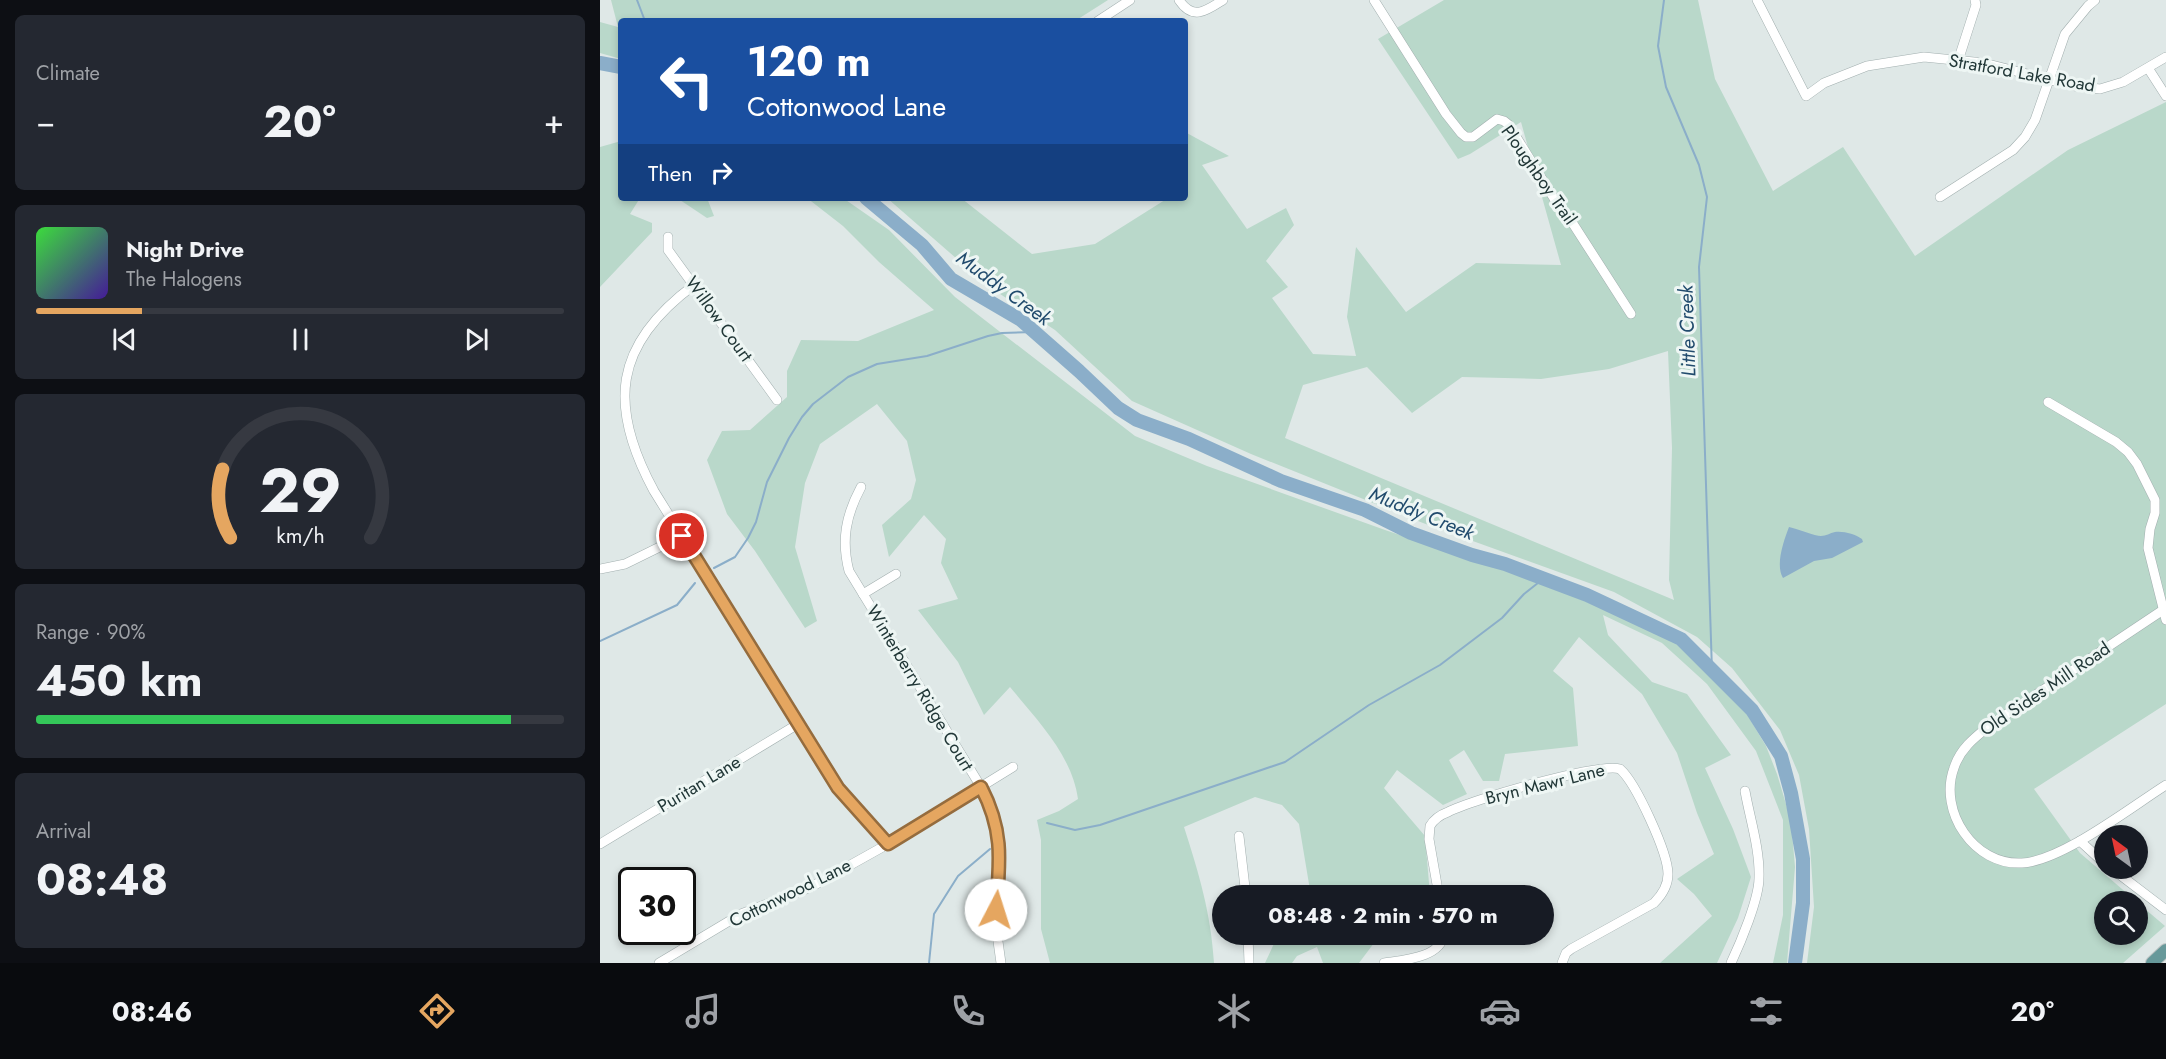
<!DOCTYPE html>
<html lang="en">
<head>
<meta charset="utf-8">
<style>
	body { margin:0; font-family:Jost,sans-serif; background:#242831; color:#f1f3f6; height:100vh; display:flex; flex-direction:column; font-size:22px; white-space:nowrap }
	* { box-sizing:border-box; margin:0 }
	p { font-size:20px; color:#9ea1a6 }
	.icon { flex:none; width:33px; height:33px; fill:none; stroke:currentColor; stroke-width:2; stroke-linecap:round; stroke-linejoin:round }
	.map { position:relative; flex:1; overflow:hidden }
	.drawer { display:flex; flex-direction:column; gap:15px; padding:15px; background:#0d0f14; width:600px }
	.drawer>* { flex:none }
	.guide { position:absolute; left:18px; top:18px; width:570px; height:183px; border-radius:6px; box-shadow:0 3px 9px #0003; background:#1a4fa0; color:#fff; overflow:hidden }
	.needle { width:39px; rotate:327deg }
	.tools { position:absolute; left:1494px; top:825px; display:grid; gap:12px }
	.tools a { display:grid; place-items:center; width:54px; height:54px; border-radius:50%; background:#171b24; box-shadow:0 3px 9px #0003; font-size:30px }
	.speed { position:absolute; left:18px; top:867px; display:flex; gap:12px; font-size:30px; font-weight:700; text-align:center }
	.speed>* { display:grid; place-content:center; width:78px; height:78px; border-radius:50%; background:#171b24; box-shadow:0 3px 9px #0003; line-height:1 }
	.speed .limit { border:3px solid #111; border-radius:9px; background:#fff; color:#111 }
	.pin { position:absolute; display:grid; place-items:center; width:51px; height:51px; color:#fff; margin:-26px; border:3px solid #fff; border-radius:50%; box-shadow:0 2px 6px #0007 }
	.me { position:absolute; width:66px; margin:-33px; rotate:5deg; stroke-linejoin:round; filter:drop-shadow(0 0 4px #0008) }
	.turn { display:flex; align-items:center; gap:21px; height:126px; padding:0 30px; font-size:27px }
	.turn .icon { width:78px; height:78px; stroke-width:2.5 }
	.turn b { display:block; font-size:42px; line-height:51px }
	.then { display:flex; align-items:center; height:57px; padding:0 30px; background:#0003; gap:12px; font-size:22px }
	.big { font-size:45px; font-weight:700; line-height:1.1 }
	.drawer .card { flex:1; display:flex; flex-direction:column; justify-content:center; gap:9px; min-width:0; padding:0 21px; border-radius:9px; background:#242831 }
	.drawer .dial { align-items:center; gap:0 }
	.dial svg { height:156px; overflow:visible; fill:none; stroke:#363941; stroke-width:7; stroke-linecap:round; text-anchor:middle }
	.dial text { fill:#f1f3f6; stroke:none }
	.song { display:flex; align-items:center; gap:18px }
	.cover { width:72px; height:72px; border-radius:9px; background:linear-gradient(135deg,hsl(120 70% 55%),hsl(260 70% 35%)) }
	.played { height:6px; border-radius:3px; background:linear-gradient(90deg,#e5a660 20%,#363941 20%) }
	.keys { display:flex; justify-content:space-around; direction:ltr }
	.heat { display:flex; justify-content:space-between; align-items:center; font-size:33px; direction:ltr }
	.charge { height:9px; border-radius:4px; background:linear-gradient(90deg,#34c759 90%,#363941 0) }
	.trip { position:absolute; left:612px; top:885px; width:342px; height:60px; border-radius:30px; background:#171b24; box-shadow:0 3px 9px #0003; font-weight:700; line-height:60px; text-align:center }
	.tab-bar { display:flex; height:96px; justify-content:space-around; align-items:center; background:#090b0e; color:#9ea1a6 }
	.tab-bar .icon { width:42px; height:42px }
	.tab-bar .current { color:#e5a660 }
	.tab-bar b { font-size:27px; color:#f1f3f6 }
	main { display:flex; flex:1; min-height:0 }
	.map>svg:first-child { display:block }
</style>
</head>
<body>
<main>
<section class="drawer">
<div class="card"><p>Climate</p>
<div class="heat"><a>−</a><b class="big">20°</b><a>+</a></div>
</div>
<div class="card">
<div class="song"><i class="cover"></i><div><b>Night Drive</b><p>The Halogens</p></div></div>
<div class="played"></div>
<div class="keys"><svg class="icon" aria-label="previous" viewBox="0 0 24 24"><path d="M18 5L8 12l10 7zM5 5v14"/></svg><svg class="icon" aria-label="pause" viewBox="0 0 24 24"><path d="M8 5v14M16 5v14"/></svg><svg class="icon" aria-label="next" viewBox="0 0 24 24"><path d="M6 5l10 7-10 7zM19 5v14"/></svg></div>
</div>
<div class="card dial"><svg viewBox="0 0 100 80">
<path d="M14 69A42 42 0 1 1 86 69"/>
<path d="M14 69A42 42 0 0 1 10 34" stroke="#e5a660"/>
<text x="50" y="56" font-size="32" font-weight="700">29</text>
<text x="50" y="72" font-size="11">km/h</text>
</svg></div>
<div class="card"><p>Range · 90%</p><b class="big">450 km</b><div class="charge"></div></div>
<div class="card"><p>Arrival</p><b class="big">08:48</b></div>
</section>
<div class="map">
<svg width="1566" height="963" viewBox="0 0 1566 963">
	<rect width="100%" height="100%" fill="#dfe8e7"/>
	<!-- green -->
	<g fill="#b9d8ca" fill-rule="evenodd">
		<polygon points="11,0 508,0 475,21 21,21 21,59 0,53 0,22 18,27"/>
		<path d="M844 0H1098L1115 79 1173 191 1243 147 1315 256 1468 150 1566 102V704L1434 789 1480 853 1536 901 1504 902V934H1538V903L1565 926 1523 963H1207L1214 907 1209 829 1199 775 1180 730 1132 668 1097 637 1014 592 823 523 651 454 532 401 455 330 388 286 287 198H361L432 254 495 244 568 198H585L587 186 585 132 629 156 602 165 647 229 686 208 694 225 666 261 688 287 672 298 713 354 756 356 747 317 756 247 806 312 876 263 961 265 921 122 870 154 858 159 778 39ZM1068 351 1072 448 1069 580 1074 600 685 438 703 385 767 367 812 413 862 377 941 379 1009 369Z"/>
		<polygon points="21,141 21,198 40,198 30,214 52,223 52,232 0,287 0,147"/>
		<polygon points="77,198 107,198 114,216 107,218"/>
		<path d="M207 198H243L289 230 355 297 535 436 607 466 785 530 933 579 1078 641 1145 711 1166 746 1177 774 1191 821 1195 867 1187 963H1173L1183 915V820L1156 751 1107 684 1062 643 1003 615 1008 635 1052 682 1087 694 1131 755 1105 768 1133 829 1151 877 1138 918 1117 963H1060L1112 916 1094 894 1077 879 1114 854 1097 813 1077 753 1042 694 979 637 953 671 973 688 978 746 905 754 899 781H883L864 750 849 760 867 794 843 805 797 770 784 788 825 836 830 895H705L710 890 699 824 682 805 655 797 584 827C599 874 611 913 614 963H450L441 929V840L437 820 459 811 478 799C472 755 437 720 410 687L384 715 358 662 318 610 358 599 341 563 346 539 324 515 289 557 282 525 311 499 316 480 307 441 277 404 220 444 205 483 195 547 217 621 205 628 155 551 127 514 107 460 122 431 150 430 187 397V371L201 340 258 341 334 310 279 262 243 226Z"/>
		<polygon points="678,935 678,934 780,935 759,963 723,963 717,947 697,956 692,963 665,963"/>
	</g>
	<!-- water -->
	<path fill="#8baec9" d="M1189 527C1198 529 1215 536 1221 536 1226 536 1230 533 1235 532 1244 531 1255 534 1262 539L1263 542 1232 558 1214 561 1183 578C1175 565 1184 540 1189 527Z"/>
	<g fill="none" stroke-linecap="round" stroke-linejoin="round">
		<!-- stream -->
		<g stroke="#8baec9" stroke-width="2">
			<polyline points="37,0 45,21"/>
			<polyline points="1064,0 1058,46 1066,87 1099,165 1107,197 1099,267 1112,671"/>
			<polyline points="114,568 135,557 148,538 156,522 167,482 189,438 202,417 213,404 248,377 277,364 327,356 388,336 402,333 434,332"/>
			<polyline points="0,641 77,605 95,583"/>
			<polyline points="447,823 475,830 500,825 685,762 769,705 840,665 902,618 924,594 943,579"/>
			<polyline points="329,963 334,914 358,876 390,849"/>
		</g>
		<!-- river -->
		<g stroke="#8baec9" stroke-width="14">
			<polyline points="0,63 21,67"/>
			<polyline points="266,198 322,245 351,279 421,320 479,371 518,408 537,420 589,439 681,481 765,510 811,533 872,555 905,564 987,595 1081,639 1152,710 1181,756 1191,793 1203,859 1203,903 1195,963"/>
		</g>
		<defs>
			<g id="minor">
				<path d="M579 0C593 21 606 11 623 0"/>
				<polyline points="774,0 846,114 861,133 866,137 873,137 897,119 904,121 909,125 958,205 970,219 1031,314"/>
				<polyline points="1157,0 1206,96 1224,83 1267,66 1324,57 1384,63 1474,86 1500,89 1523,82 1566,57"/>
				<polyline points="498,21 530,0"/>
				<polyline points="1358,61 1376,5 1375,0"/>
				<polyline points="1548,68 1566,96"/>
				<polyline points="1340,197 1413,150 1425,137 1435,120 1465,34 1488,6 1495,0"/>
				<polyline points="68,237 68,250 177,400"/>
				<path d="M94 285C13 345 8 406 54 491L238 788 288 844"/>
				<polyline points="1448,402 1516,442 1528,452 1537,464 1555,500 1555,513 1550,529 1548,548 1566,620"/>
				<path d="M261 487C246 515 241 540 249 571L381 787 395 816 398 830 400 856 396 927 401 963"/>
				<polyline points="0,569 25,564 82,536"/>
				<polyline points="263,594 296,574"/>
				<path d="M1563 610 1389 726C1374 738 1360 749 1354 768 1338 811 1374 866 1422 863 1462 861 1531 807 1566 785"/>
				<polyline points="639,836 646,896"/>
				<polyline points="1480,841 1504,863"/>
				<polyline points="0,844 198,724"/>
				<polyline points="1511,868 1566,910"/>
				<path d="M839 896 829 839 830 826C834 819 840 815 848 812 871 800 1000 762 1020 769 1036 783 1068 853 1068 874 1068 886 1062 895 1054 903L971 949 966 953 962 963"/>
				<polyline points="648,934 649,963"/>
				<polyline points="59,963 141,914 211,887 288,844 413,767"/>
				<path d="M784 963C803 960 841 958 844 934"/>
				<path d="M1131 963C1140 944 1159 899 1159 878 1160 849 1150 819 1145 791"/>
			</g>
			<polyline id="major" points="1552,963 1566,950"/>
		</defs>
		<!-- minor casing -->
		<use href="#minor" stroke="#a2afaf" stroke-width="10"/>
		<!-- major casing -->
		<use href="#major" stroke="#bcc3c3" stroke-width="14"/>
		<!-- minor -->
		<use href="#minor" stroke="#fff" stroke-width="9"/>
		<!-- major -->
		<use href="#major" stroke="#67999a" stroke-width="12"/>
	</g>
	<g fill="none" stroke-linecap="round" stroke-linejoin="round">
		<defs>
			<path id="route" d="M82 536 238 788 288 844 381 787C404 831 400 861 396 910"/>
		</defs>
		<!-- route casing -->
		<use href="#route" stroke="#956c3e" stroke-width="15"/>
		<!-- route -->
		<use href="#route" stroke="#e5a660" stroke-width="10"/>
	</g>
	<g text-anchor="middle" stroke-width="6" stroke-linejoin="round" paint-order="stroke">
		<!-- street labels -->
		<g font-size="18" fill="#213737" stroke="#eef6f4">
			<text transform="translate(1422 73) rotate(10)" y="6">Stratford Lake Road</text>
			<text transform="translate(939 175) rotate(55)" y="6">Ploughboy Trail</text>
			<text transform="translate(119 319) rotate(54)" y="6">Willow Court</text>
			<text transform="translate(320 688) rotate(59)" y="6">Winterberry Ridge Court</text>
			<text transform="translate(1445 689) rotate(-34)" y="6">Old Sides Mill Road</text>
			<text transform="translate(99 784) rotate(-31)" y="6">Puritan Lane</text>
			<text transform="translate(945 784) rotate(-14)" y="6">Bryn Mawr Lane</text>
			<text transform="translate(190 893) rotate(-26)" y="6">Cottonwood Lane</text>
		</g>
		<!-- water labels -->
		<g font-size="20" font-style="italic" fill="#214b6d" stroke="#eef6f4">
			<text transform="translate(404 288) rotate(36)" y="7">Muddy Creek</text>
			<text transform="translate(1087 331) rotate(-92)" y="7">Little Creek</text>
			<text transform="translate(822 513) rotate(22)" y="7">Muddy Creek</text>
		</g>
	</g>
</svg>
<div class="tools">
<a><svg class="needle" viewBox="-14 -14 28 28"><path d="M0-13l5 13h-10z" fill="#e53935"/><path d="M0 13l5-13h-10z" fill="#9ea1a6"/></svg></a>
<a><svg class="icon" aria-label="search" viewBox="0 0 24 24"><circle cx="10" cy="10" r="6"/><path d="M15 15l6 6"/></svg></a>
</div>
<div class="speed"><div class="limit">30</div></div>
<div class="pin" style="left:82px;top:536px;background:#d93025"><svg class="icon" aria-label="arrive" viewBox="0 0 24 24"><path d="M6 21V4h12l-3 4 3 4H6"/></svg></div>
<svg class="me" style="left:396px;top:910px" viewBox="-20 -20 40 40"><circle r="19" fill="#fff"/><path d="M0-13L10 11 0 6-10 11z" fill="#e5a660"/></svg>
<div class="trip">08:48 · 2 min · 570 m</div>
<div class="guide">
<div class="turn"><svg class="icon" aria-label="left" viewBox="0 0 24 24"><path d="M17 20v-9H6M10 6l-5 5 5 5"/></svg><div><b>120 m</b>Cottonwood Lane</div></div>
<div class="then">Then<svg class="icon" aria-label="right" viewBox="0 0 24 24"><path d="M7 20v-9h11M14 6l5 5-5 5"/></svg></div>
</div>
</div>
</main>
<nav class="tab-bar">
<b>08:46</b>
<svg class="icon current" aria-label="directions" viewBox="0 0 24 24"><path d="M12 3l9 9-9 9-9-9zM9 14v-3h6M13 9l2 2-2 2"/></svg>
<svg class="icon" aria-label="music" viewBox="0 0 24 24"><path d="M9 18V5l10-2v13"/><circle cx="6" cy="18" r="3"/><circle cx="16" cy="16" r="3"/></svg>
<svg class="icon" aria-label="phone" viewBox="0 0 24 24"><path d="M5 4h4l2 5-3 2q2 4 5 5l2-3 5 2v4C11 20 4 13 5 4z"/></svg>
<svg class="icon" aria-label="climate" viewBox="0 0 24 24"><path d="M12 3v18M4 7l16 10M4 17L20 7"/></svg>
<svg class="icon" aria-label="car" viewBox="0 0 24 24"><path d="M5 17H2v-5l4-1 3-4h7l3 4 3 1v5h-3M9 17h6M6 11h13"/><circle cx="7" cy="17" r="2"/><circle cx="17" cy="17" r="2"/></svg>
<svg class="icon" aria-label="filters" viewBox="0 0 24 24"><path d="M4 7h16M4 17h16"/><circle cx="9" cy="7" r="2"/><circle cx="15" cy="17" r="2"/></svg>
<b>20°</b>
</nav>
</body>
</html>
